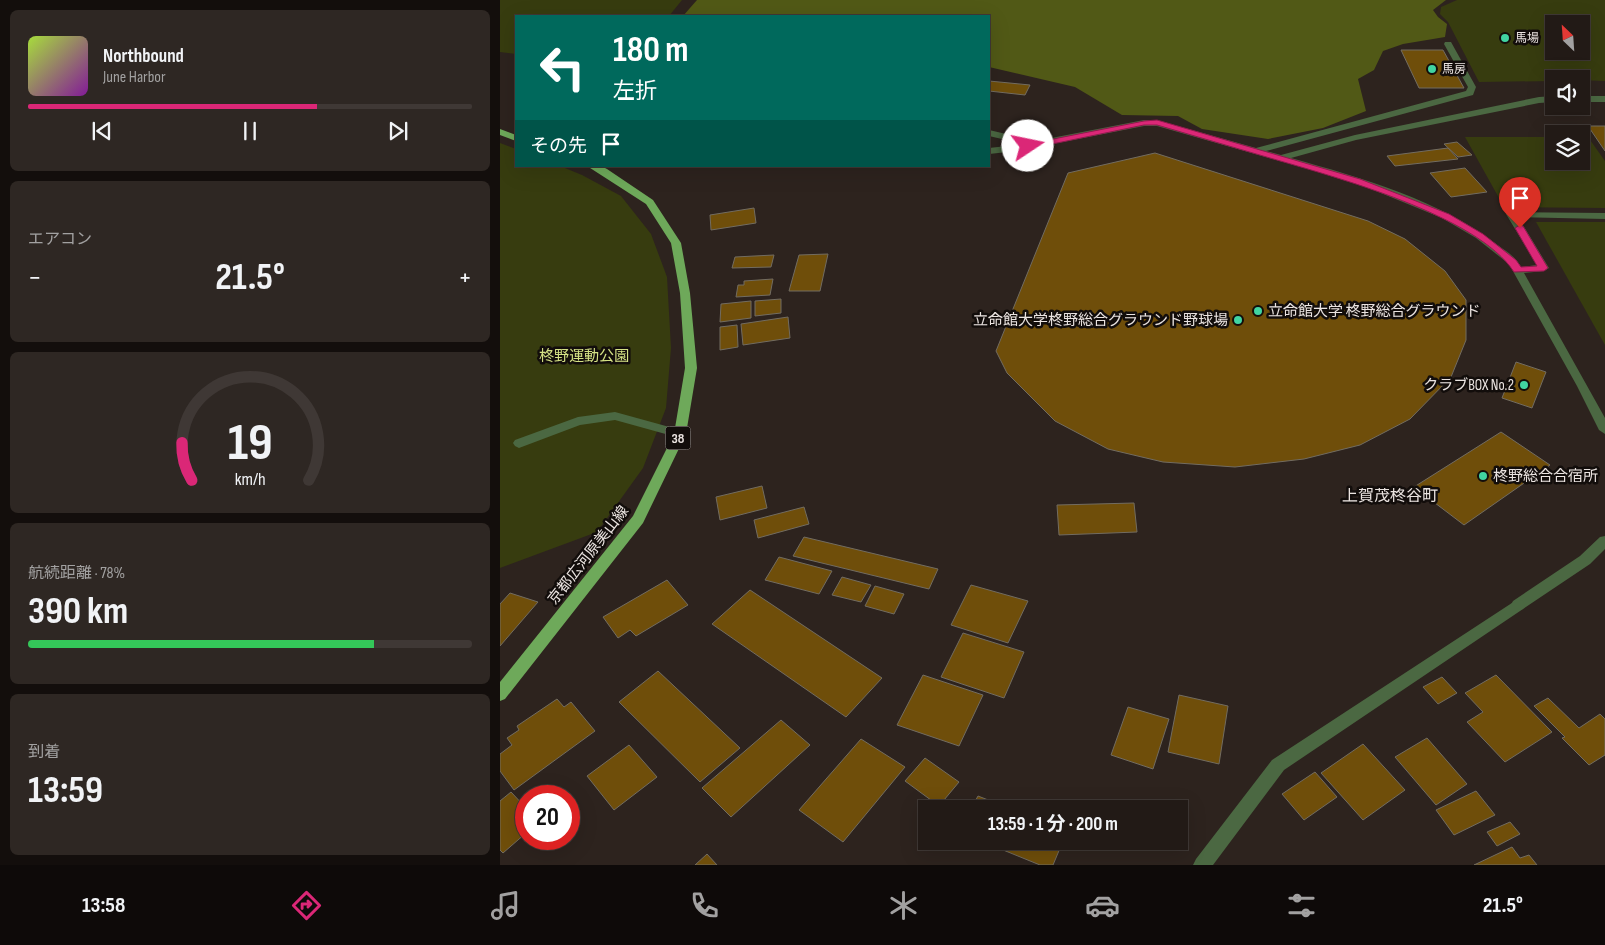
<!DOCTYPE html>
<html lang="ja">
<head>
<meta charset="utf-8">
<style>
	body { margin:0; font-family:"Sofia Sans Condensed","Noto Sans JP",sans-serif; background:#2e2723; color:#f1f3f6; height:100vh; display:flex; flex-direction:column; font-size:19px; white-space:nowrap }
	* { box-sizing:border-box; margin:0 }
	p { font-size:16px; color:#a2a1a1 }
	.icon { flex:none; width:28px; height:28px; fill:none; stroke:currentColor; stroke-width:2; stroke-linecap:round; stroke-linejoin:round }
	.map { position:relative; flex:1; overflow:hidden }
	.drawer { display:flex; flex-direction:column; gap:10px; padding:10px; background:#130e0c; width:500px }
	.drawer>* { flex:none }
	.banner { position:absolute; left:15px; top:15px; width:475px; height:152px; border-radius:0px; box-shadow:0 5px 20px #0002,0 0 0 1px #3f3835; background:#00695c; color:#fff; overflow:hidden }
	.needle { width:32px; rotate:335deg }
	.buttons { position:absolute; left:1045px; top:15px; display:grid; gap:10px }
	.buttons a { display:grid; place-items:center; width:45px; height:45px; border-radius:0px; background:#221a16; box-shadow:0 5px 20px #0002,0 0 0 1px #3f3835; font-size:25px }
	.speed { position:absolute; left:15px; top:785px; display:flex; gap:10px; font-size:25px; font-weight:700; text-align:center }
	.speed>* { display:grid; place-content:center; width:65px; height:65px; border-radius:50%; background:#221a16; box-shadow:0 5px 20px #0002,0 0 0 1px #3f3835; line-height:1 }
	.speed .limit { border:8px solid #d22; background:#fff; color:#111 }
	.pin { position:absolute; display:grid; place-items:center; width:42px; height:42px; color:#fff; margin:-51px -21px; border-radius:50% 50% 50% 0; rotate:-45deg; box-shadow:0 0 5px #0007 }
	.pin .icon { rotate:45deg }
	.me { position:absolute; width:55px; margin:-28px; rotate:79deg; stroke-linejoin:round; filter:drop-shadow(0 0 4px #0008) }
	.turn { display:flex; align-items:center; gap:18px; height:105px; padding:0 15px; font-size:22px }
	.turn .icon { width:65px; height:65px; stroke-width:2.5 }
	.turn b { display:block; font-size:35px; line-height:42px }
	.then { display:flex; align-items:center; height:48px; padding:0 15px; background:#0003; gap:10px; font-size:19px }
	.big { font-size:38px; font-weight:700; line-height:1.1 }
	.drawer .tile { flex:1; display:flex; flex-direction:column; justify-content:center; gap:8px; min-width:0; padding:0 18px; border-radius:8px; background:#2e2723 }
	.drawer .dial { align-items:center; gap:0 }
	.dial svg { height:130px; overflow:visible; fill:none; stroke:#3f3835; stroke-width:7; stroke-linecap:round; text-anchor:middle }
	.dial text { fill:#f1f3f6; stroke:none }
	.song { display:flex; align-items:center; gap:15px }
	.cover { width:60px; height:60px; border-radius:8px; background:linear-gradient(135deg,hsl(80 70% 55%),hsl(290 70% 35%)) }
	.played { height:5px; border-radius:2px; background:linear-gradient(90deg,#db2777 65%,#3f3835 65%) }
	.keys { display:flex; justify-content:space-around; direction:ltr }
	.heat { display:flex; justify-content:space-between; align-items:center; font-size:28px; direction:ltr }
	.charge { height:8px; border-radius:4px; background:linear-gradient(90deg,#34c759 78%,#3f3835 0) }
	.trip { position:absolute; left:418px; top:800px; width:270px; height:50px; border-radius:0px; background:#221a16; box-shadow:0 5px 20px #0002,0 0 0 1px #3f3835; font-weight:700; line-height:50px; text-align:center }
	.menu { display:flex; height:80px; justify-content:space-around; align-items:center; background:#0e0a09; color:#a2a1a1 }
	.menu .icon { width:35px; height:35px }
	.menu .current { color:#db2777 }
	.menu b { font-size:22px; color:#f1f3f6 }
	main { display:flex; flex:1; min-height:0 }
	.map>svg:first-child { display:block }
</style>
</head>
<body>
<main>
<section class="drawer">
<div class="tile">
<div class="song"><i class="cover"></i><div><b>Northbound</b><p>June Harbor</p></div></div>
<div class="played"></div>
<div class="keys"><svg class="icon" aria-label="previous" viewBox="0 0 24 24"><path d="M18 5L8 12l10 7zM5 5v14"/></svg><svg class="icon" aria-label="pause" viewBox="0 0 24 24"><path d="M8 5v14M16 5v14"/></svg><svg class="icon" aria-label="next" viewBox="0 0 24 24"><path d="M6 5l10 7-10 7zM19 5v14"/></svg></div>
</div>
<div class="tile"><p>エアコン</p>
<div class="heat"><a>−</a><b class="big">21.5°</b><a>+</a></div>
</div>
<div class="tile dial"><svg viewBox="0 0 100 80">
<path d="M14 69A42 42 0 1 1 86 69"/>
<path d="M14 69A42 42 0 0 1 8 46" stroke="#db2777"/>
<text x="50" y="56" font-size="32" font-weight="700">19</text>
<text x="50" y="72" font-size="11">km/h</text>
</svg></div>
<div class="tile"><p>航続距離 · 78%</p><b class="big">390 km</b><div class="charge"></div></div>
<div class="tile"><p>到着</p><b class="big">13:59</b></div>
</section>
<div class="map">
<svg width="1105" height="865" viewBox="0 0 1105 865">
	<rect width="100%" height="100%" fill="#2d231e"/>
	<!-- green -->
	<g fill="#373c0f" fill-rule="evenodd">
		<polygon points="0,0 182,0 169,16 16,16 16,54 0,52"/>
		<path d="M957 0H1105V81L1054 79V81L979 82 948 22 940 14 941 7ZM1054 24H1081V51H1054Z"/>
		<polygon points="965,137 1054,137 1054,161 1081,161 1081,137 1088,137 1105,161 1105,208 1004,207"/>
		<polygon points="0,143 16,149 16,166 60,166 82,175 121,196 151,234 167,277 171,348 166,408 143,468 97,532 0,568"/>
		<polygon points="1036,222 1105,222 1105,345"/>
	</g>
	<!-- forest -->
	<polygon fill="#515916" points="197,0 946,0 933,10 938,17 947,24 945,37 903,44 883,51 874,70 858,79 866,111 823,128 768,139 702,129 678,116 622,115 575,87 489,67 489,16 183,16"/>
	<!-- building -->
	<g fill="#6f4e0a" stroke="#726c61">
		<polygon points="901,50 943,50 964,88 919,88"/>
		<polygon points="489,81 530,85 525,95 489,91"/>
		<polygon points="1088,126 1105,126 1105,151"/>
		<polygon points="957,142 972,155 958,157 944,144"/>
		<polygon points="948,148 958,159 895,166 887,156"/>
		<polygon points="655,153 868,221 905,239 945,271 966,300 966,340 951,377 910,419 860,445 804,459 735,467 663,462 608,449 555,421 507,373 496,351 568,173"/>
		<polygon points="965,168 987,192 951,197 930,173"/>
		<polygon points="254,208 256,223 211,230 210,215"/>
		<polygon points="328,254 320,291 289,291 299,255"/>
		<polygon points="274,255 271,267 232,268 235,257"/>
		<polygon points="273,279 270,295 236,297 238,285 244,285 244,281"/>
		<polygon points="281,299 281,313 255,316 255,301"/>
		<polygon points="251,301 251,318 220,322 221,304"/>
		<polygon points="288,317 290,338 243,345 241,324"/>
		<polygon points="237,325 238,347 220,350 220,327"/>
		<polygon points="1016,362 1046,372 1032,408 1002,398"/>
		<polygon points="1001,432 1050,465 964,525 914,487"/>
		<polygon points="262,486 267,508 220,520 216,497"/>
		<polygon points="634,503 637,532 559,535 557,505"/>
		<polygon points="304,507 309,524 258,538 254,520"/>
		<polygon points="304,537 438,569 429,589 293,556"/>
		<polygon points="279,557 332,571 319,594 265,580"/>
		<polygon points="342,577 371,585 361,602 332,595"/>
		<polygon points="167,580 188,605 136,636 130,630 118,638 103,617"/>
		<polygon points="471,585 528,601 508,643 451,625"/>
		<polygon points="375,586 404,594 394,614 365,606"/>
		<polygon points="250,590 382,678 346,717 212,624"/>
		<polygon points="10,593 38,602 0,646 0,604"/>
		<polygon points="463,633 524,652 504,698 441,677"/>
		<polygon points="158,671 240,748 200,782 119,702"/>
		<polygon points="423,675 483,695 459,746 397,725"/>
		<polygon points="996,675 1052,732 1005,762 967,722 983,712 965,693"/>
		<polygon points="942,677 957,693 938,704 923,687"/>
		<polygon points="679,695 728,706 719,764 668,752"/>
		<polygon points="1048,698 1079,728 1100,714 1105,719 1105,755 1089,765 1062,738 1065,737 1034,706"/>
		<polygon points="57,699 64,707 71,702 95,731 14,790 0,771 0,754 12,745 7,738 19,730 17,726"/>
		<polygon points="628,707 669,719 653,769 611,755"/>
		<polygon points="281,720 310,745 231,817 202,788"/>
		<polygon points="927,738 967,784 936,805 895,757"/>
		<polygon points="361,739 405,767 343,842 299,810"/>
		<polygon points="863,744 905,790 863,820 821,773"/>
		<polygon points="129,745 157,777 114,810 87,776"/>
		<polygon points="425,758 459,782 439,806 405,781"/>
		<polygon points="815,772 837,797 804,820 782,794"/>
		<polygon points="976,791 995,815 954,835 936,810"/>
		<polygon points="11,792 26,808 26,833 3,853 0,850 0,801"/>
		<polygon points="478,796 511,809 471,809"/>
		<polygon points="1010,822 1020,834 997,846 987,832"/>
		<polygon points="481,841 563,841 553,865 540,865"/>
		<polygon points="1012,847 1020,858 1029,855 1037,865 974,865"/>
		<polygon points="207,854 217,865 195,865"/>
	</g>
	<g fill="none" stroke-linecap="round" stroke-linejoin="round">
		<!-- lane -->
		<g fill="#4b6842" fill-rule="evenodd">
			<path d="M945 42H951L976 87 973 95 766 151 781 155 855 135 1039 97 1054 96V102L1039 103 856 140 791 158C862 178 940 200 999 246 1007 252 1016 257 1021 267L1037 265 1006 214 1007 212 1105 213V219L1018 217 1049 268 1044 271 1024 273 1105 418V434L1099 430 1077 386 1009 264 976 238 942 218 854 182 657 126H644L517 151 489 154V148L524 144 489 136V130L536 141 644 120 660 121 756 148 966 91 968 87 944 44Z"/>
			<rect x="1081" y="96" width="24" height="6"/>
			<polygon points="115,412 184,431 186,434 180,438 115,420 80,425 19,448 15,446 13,443 15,440 78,417"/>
			<polygon points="1105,536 1105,549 1090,564 1023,609 1018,611 1013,609 1011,605 1013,601 1080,556 1100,537"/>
		</g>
		<!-- street -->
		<polygon fill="#4b6842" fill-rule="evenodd" points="1018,599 1023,601 1025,605 1023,609 784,770 713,865 693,865 696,859 772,760"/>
		<!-- primary -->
		<g fill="#6ea95a" fill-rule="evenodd">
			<polygon points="0,129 16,135 16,141 0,135"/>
			<polygon points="87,166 101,166 107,169 153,200 181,243 190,293 197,368 186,434 143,523 5,699 0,701 0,682 133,516 174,434 185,368 180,293 171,243 146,204"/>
		</g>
	</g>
	<!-- route -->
	<path fill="#db2777" stroke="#8e194d" d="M657 120 860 179 949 214 983 234 1016 260 1021 267 1037 266 1015 228 1020 225 1023 226 1048 268 1044 271 1014 272C977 215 835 177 770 158 732 147 695 136 657 125H644L528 149 524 146 528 144 644 121Z"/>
	<!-- markers -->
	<g fill="#41d4a1" stroke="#120d0b" stroke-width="2">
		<circle cx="1005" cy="38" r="5"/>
		<circle cx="932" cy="69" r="5"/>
		<circle cx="758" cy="311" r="5"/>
		<circle cx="738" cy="320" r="5"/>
		<circle cx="1024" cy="385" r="5"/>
		<circle cx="983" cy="476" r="5"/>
	</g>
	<g text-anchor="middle" stroke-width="5" stroke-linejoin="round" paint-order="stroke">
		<!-- far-poi labels -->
		<g font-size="12" fill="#ebe4e1" stroke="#120d0b" text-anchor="start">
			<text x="1015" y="42">馬場</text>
			<text x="942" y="73">馬房</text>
		</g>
		<!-- shield labels -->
		<rect fill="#120d0b" stroke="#aaa4a1" stroke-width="1" x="165.5" y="426.5" width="25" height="23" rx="4"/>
		<g font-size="14" font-weight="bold" fill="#ebe4e1">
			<text x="178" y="443">38</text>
		</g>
		<!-- poi labels -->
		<g font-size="15" fill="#ebe4e1" stroke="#120d0b" text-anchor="start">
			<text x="768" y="316">立命館大学 柊野総合グラウンド</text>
			<text x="728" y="325" text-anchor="end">立命館大学柊野総合グラウンド野球場</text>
			<text x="1014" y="390" text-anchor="end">クラブBOX No.2</text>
			<text x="993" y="481">柊野総合合宿所</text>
		</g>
		<!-- park labels -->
		<g font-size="15" fill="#d5e285" stroke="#120d0b">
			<text x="84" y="361">柊野運動公園</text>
		</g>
		<!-- street labels -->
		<g font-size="15" fill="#ebe4e1" stroke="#120d0b">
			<text transform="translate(88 555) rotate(-52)" y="5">京都広河原美山線</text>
		</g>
		<!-- neighbourhood labels -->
		<g font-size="16" fill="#ebe4e1" stroke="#120d0b">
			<text x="890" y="501">上賀茂柊谷町</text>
		</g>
	</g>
</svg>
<div class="buttons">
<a><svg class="needle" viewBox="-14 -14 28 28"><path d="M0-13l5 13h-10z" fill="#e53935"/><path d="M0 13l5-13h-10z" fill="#a2a1a1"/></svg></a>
<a><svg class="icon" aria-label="sound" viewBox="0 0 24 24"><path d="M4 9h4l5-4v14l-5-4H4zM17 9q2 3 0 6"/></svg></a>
<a><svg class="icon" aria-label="layers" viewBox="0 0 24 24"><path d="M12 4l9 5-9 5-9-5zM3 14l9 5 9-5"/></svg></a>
</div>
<div class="speed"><div class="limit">20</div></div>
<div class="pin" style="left:1020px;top:228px;background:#d93025"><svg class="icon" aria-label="arrive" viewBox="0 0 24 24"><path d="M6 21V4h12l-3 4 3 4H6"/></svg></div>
<svg class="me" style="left:528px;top:146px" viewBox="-20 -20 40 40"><circle r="19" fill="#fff"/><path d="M0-13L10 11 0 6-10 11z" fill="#db2777"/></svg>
<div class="trip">13:59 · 1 分 · 200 m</div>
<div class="banner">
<div class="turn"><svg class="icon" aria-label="left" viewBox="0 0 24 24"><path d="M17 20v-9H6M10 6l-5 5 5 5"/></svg><div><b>180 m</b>左折</div></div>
<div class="then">その先<svg class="icon" aria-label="arrive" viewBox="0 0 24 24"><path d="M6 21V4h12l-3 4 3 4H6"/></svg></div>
</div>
</div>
</main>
<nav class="menu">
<b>13:58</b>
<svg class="icon current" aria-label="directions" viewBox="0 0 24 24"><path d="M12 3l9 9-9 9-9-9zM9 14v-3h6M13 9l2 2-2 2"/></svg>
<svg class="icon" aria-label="music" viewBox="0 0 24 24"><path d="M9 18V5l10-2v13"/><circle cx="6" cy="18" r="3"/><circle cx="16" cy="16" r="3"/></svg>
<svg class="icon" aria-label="phone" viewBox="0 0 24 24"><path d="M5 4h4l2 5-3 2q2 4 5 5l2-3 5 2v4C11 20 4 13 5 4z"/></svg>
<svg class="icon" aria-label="climate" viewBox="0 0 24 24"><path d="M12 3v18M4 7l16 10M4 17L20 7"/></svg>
<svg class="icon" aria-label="car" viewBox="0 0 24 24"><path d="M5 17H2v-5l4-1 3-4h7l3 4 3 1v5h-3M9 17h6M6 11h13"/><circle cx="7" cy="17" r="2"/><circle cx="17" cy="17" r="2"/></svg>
<svg class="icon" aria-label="filters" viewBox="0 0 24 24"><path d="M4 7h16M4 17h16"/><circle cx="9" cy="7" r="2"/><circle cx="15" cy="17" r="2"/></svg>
<b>21.5°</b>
</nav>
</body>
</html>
